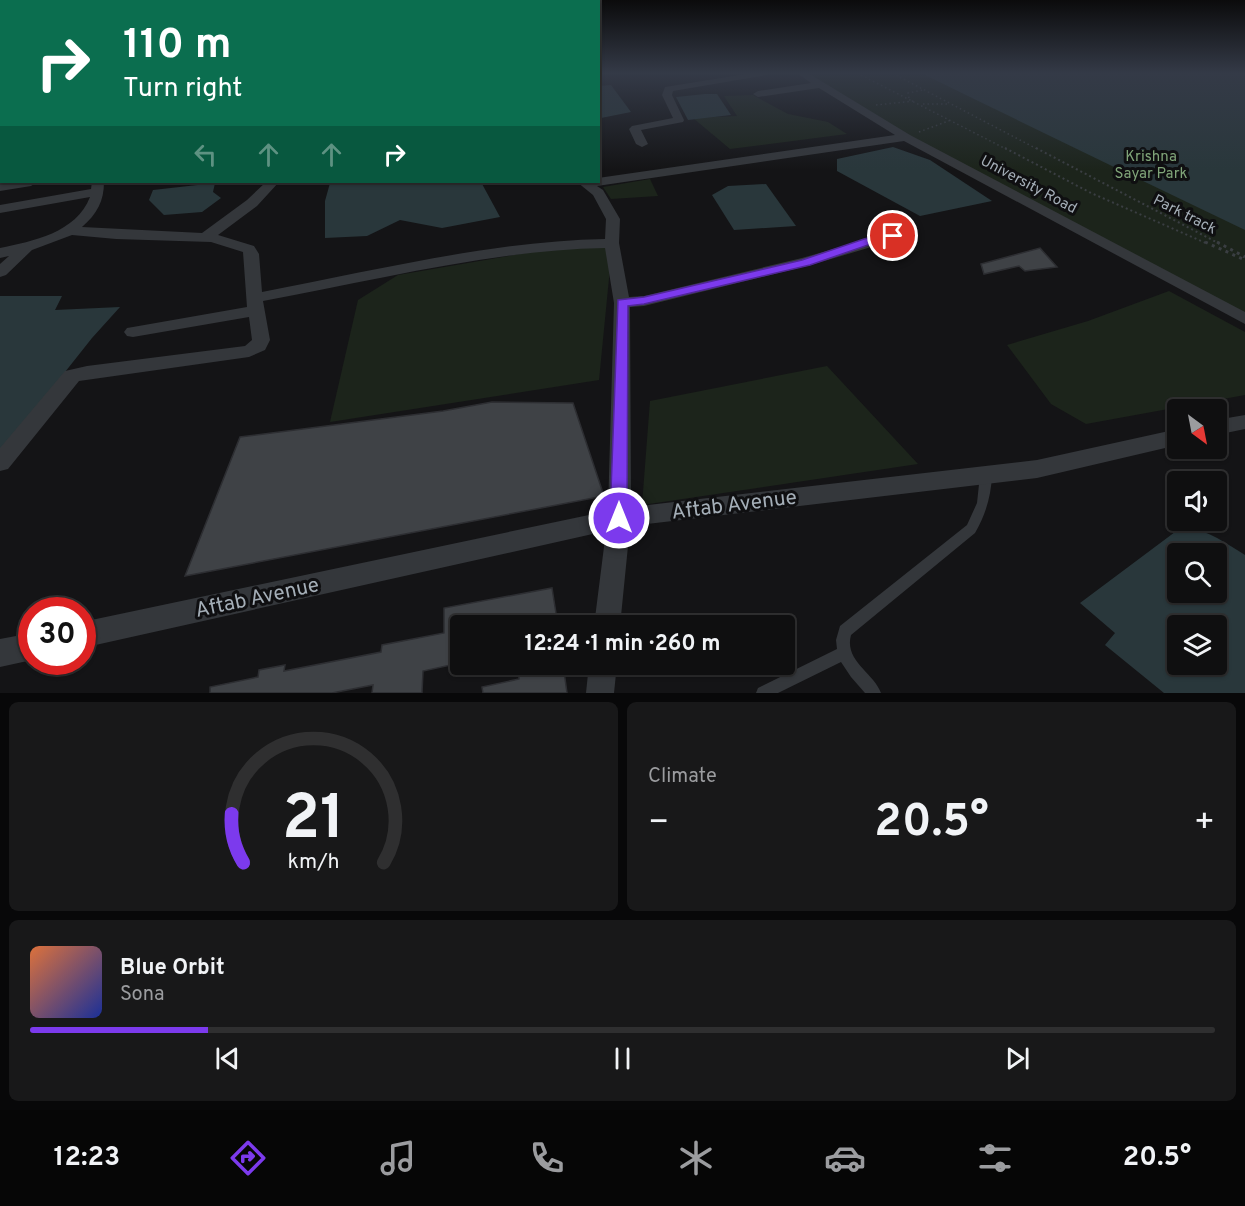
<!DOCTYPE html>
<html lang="en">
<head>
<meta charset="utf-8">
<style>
	body { margin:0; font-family:Overpass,sans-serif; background:#181819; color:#f1f3f6; height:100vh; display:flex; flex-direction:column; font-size:22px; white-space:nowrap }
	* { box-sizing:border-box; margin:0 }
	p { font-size:20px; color:#9b9c9f }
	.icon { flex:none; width:33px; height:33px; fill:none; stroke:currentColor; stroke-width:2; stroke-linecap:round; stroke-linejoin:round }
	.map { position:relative; height:693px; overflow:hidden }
	.details { display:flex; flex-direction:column; gap:9px; padding:9px; background:#080809; flex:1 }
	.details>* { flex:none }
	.guide { position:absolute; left:0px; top:0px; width:600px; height:183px; box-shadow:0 2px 4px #0004,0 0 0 2px #2f2f30; background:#0b6e4f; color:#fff; overflow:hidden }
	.needle { width:39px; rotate:148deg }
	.fabs { position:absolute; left:1167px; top:399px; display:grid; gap:12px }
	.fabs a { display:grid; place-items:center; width:60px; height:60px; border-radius:6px; background:#0f0f10; box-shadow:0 2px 4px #0004,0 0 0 2px #2f2f30; font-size:30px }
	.speed { position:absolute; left:18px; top:597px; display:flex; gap:12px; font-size:30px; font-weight:700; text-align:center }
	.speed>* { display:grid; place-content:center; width:78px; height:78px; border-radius:50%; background:#0f0f10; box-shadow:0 2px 4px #0004,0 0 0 2px #2f2f30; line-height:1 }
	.speed .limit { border:9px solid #d22; background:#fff; color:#111 }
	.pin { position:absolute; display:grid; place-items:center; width:51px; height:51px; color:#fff; margin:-26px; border:3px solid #fff; border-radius:50%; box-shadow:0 2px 6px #0007 }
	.me { position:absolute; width:66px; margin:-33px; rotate:0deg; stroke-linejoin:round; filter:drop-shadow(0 0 4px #0008) }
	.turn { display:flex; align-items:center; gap:21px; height:126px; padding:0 24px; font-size:27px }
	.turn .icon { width:78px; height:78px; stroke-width:2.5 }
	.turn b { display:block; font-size:42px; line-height:51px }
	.lanes { display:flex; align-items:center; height:57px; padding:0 24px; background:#0003; justify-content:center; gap:30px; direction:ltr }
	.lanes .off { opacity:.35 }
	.big { font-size:45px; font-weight:700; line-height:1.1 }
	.details .widget { flex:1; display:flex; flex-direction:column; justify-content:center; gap:9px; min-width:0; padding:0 21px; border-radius:9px; background:#181819 }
	.details .dial { align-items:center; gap:0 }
	.dial svg { height:156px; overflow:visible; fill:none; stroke:#2f2f30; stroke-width:7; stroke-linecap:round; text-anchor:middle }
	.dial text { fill:#f1f3f6; stroke:none }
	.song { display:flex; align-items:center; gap:18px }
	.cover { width:72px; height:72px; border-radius:9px; background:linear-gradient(135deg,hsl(20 70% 55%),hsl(230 70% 35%)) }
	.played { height:6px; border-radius:3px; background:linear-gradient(90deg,#7c3aed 15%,#2f2f30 15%) }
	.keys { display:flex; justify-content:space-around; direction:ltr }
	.heat { display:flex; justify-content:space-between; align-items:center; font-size:33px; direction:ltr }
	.details .tiles { flex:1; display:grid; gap:9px; grid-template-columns:1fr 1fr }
	.widget:last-child { grid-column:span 2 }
	.trip { position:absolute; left:450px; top:615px; width:345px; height:60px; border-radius:6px; background:#0f0f10; box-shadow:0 2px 4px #0004,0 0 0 2px #2f2f30; font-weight:700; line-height:60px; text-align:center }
	.dock { display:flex; height:96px; justify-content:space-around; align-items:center; background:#060606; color:#9b9c9f }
	.dock .icon { width:42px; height:42px }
	.dock .on { color:#7c3aed }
	.dock b { font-size:27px; color:#f1f3f6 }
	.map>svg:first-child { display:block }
</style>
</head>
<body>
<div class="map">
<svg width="1245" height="693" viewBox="0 0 1245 693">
	<rect width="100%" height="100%" fill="#141416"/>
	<!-- green -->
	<g fill="#1c241b">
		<polygon points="801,73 1245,73 1245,319 906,137"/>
		<polygon points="753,95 788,114 828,122 847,134 730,149 693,118 737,116 724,96"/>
		<polygon points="650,179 658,196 611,199 603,187"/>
		<polygon points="566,246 612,248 599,380 330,422 358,300 398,275"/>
		<polygon points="1169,291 1245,332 1245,395 1086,424 1051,404 1007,345 1088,321"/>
		<polygon points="827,366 918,464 642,505 650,401"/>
	</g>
	<!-- water -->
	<g fill="#29373b" fill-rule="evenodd">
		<path d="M921 73H1245V230C1137 178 1029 126 921 73Z"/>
		<polygon points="611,85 631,112 601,118 599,115 599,86"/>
		<polygon points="705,94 717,94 731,115 688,120 676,97"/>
		<polygon points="893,147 930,160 992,201 920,216 837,171 837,159"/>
		<polygon points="347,182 481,182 500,217 442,228 400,220 367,236 325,238 325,201 330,183"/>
		<polygon points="215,183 213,192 221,198 202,212 164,215 149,200 153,190"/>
		<polygon points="766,184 796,226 734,230 712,195 728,186"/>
		<polygon points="0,296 62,296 55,310 120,307 92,338 0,454"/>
		<path d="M1187 527C1209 531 1226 543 1245 555V693H1164L1105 645 1115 633 1080 603 1179 529ZM1178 554H1216V592H1178ZM1178 626H1216V664H1178Z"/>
	</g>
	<!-- building -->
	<g fill="#3f4246" stroke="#2d2e32" stroke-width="1.5">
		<polygon points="1040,248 1057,267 1025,271 1019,266 984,274 981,264"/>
		<polygon points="492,402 573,403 604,496 185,576 240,437 443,411"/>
		<polygon points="552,588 558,626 514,626 514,617 460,626 460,663 423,671 422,693 372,693 373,685 332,693 210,693 210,687 258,677 259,670 285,665 284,671 381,652 382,645 444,633 444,608"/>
		<polygon points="518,664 563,664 567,693 483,693 482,687 519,679"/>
	</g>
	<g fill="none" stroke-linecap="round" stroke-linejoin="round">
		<!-- path-far2 -->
		<g stroke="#3a3e42" stroke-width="1.5" stroke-dasharray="1.5 3" stroke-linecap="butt">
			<polyline points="857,73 1008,150"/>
			<polyline points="892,73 1039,150"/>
			<polyline points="909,98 908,93 923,90"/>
			<polyline points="923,104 949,104"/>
			<polyline points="876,105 914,101"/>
			<polyline points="919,132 951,120"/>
		</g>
		<!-- path-far1 -->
		<g stroke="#3a3e42" stroke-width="2" stroke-dasharray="2 3" stroke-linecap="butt">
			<polyline points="1005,148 1091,193 1208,244"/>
			<polyline points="1036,148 1220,244"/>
		</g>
		<!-- path -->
		<g stroke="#3a3e42" stroke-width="3" stroke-dasharray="3 4.5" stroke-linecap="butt">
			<polyline points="1205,242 1245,260"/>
			<polyline points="1217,242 1245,257"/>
		</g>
		<!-- lane -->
		<path fill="#34373b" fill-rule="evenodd" d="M986 471 990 472 992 475C991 496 986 514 975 533L851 635C844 661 873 672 881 693H865L851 677 841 662 778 693H756L758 688 837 649 836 640 840 626 967 525 977 503 980 475 982 472Z"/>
		<!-- street -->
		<g fill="#34373b" fill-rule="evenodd">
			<polygon points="752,73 778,73 673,91 672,95 684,120 683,122 641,130 648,144 642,147 636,144 629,129 632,126 673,118 662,95 665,87"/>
			<path d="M797 73H808L910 135 1245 312V324L904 141 597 186 603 190 620 219 619 243 629 297 644 296 802 258 893 232 900 236 898 239 811 265 644 306 630 307 631 507 1037 460 1178 429V445L1037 478 630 526 620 626H594L606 531 82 648V622L608 511 614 303 605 248C493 250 373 281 263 301L270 340 265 350 249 357 79 381 8 469 0 471V448L65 371 87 366 245 346 252 340 249 317 133 337 127 336 124 332 127 328 133 327 247 307 243 252 211 242 116 239 72 235 32 250 6 275 0 277V264L9 256 0 258V248C33 241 76 233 90 197L0 213V205L91 189 92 182H104C104 201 97 214 82 227L202 233 247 200 266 182H279L257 206 218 235 254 246 259 254 262 292C372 271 493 241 605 239L606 219 593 195 577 182H598V178L895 135 819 88 758 97 753 94 758 91 811 83Z"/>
			<polygon points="0,101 2,101 0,109"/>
			<rect x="0" y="159" width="2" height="8"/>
			<polygon points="10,182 37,182 31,186 0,191 0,183"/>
			<polygon points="1245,415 1245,429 1216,435 1216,420"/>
			<polygon points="32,633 32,660 0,667 0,639"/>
			<polygon points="589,664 617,664 614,693 586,693"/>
		</g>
	</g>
	<!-- sky -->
	<linearGradient id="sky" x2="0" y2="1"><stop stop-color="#0b0b0c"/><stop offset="0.43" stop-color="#343a47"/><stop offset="1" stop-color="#343a47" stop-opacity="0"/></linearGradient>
	<rect width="1245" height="170" fill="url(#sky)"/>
	<!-- route -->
	<polygon fill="#7c3aed" stroke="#51269a" stroke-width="1.5" points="893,232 899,236 897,238 871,244 810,265 644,304 628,306 627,518 625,523 619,525 612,523 610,518 618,300 644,297 802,260 864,239"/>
	<g text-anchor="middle" stroke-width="6" stroke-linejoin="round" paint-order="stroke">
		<!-- far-park labels -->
		<g font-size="15" fill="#80a579" stroke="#0f0f11">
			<text x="1151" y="161">Krishna<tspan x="1151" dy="17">Sayar Park</tspan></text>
		</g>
		<!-- far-street labels -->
		<g font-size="15" fill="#a4aeb7" stroke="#0f0f11">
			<text transform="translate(1029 184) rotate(28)" y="5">University Road</text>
			<text transform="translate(1185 214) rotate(27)" y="5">Park track</text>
		</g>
		<!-- near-street labels -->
		<g font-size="21" fill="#a4aeb7" stroke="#0f0f11">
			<text transform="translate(734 504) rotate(-7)" y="7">Aftab Avenue</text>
			<text transform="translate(257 597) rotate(-12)" y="7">Aftab Avenue</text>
		</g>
	</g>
</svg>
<div class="fabs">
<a><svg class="needle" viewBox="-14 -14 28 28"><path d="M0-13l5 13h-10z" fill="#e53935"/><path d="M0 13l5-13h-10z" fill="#9b9c9f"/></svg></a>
<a><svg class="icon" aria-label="sound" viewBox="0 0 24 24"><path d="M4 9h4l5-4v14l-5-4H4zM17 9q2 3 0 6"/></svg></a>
<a><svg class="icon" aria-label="search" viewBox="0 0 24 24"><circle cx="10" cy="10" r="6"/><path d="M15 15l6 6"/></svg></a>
<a><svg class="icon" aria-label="layers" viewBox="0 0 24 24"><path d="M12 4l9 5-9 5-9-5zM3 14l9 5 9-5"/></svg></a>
</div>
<div class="speed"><div class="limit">30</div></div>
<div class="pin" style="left:893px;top:236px;background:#d93025"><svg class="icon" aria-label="arrive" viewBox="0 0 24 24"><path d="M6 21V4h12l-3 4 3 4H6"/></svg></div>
<svg class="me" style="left:619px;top:518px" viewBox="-20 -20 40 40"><circle r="17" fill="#7c3aed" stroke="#fff" stroke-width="3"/><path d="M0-11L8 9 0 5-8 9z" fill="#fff"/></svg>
<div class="trip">12:24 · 1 min · 260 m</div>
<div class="guide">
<div class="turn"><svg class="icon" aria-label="right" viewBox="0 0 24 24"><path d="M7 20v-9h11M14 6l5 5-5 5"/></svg><div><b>110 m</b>Turn right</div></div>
<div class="lanes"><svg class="icon off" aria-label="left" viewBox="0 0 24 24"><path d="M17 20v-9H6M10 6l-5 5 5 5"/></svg><svg class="icon off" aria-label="ahead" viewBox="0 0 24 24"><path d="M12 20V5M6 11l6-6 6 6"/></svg><svg class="icon off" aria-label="ahead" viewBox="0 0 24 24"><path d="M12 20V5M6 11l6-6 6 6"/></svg><svg class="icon" aria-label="right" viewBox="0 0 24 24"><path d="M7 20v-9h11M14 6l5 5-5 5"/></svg></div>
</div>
</div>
<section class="details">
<div class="tiles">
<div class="widget dial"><svg viewBox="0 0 100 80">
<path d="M14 69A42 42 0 1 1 86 69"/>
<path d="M14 69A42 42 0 0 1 8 44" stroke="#7c3aed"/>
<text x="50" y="56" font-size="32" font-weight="700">21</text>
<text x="50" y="72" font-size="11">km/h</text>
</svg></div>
<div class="widget"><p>Climate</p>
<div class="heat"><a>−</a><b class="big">20.5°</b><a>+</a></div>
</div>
<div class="widget">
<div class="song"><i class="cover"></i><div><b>Blue Orbit</b><p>Sona</p></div></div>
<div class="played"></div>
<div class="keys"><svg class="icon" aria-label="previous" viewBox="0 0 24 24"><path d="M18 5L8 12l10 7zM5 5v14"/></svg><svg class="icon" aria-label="pause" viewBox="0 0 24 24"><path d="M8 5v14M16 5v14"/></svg><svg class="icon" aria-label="next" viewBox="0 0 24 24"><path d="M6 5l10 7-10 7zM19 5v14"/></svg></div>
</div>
</div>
</section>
<nav class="dock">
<b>12:23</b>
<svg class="icon on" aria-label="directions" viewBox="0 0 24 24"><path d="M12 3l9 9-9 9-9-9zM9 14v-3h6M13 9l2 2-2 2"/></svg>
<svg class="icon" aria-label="music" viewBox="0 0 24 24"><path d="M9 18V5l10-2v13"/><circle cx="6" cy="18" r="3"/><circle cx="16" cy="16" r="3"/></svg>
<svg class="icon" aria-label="phone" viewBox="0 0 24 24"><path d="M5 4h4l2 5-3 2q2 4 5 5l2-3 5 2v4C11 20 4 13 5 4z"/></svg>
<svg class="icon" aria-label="climate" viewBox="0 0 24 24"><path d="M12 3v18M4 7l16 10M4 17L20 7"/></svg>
<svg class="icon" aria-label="car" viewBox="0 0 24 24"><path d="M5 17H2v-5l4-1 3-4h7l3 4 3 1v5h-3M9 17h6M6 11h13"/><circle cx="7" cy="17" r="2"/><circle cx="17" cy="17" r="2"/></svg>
<svg class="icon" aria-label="filters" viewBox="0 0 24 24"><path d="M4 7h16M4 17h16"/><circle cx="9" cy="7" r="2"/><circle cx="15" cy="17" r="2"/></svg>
<b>20.5°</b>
</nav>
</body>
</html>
